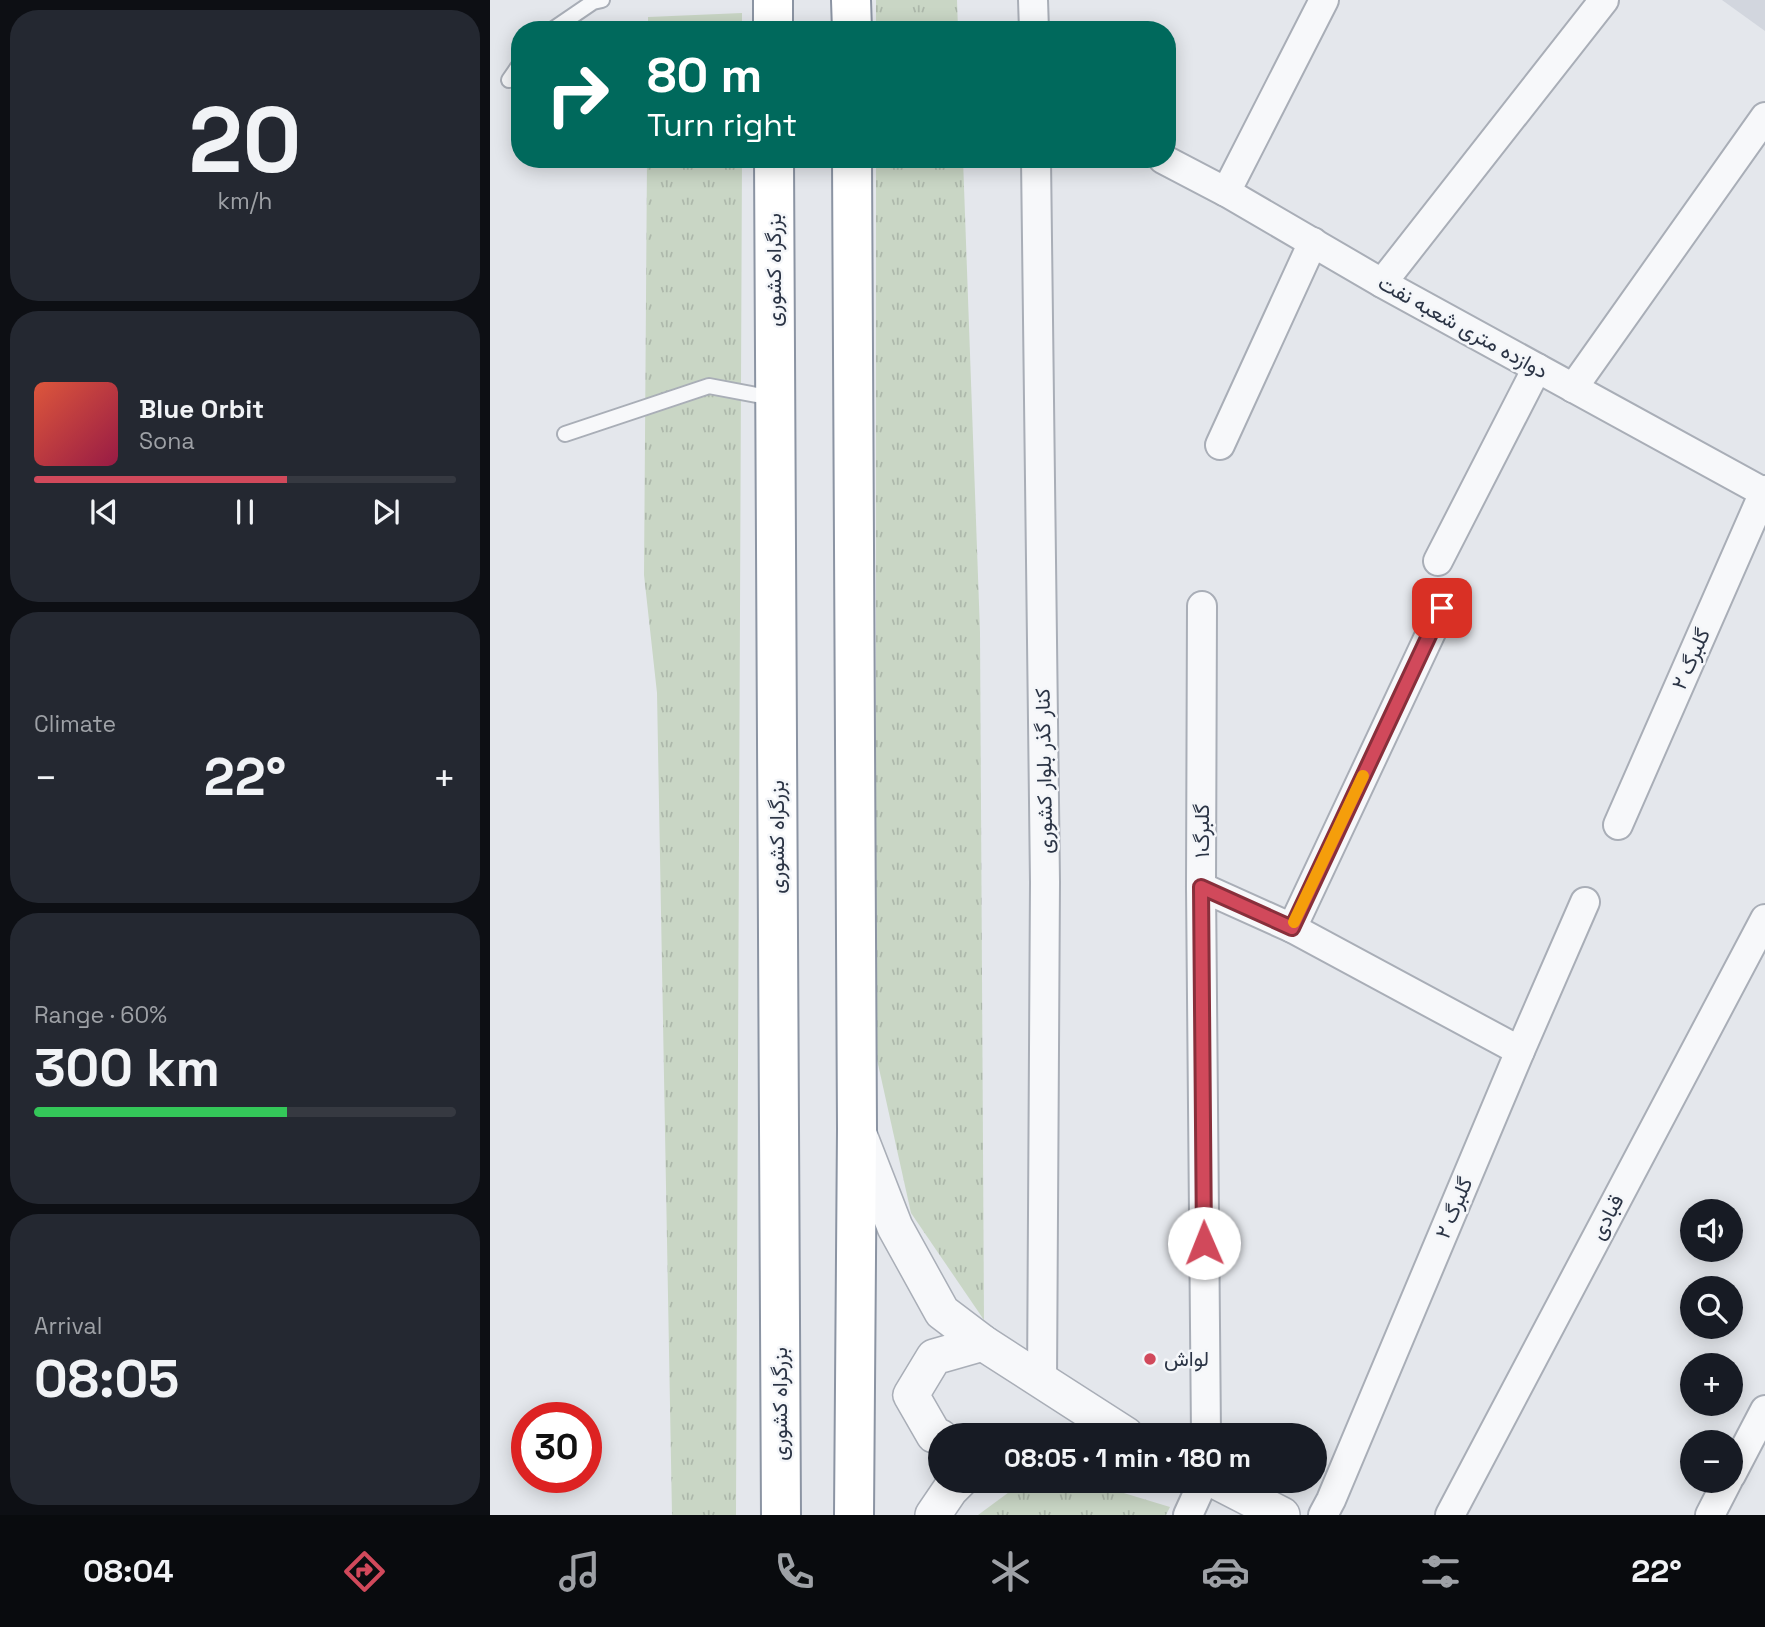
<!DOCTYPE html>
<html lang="en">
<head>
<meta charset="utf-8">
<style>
	body { margin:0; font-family:"Space Grotesk",Vazirmatn,sans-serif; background:#242831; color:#f1f3f6; height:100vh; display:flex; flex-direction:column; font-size:26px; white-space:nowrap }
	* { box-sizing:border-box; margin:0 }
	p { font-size:23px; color:#9ea1a6 }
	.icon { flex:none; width:38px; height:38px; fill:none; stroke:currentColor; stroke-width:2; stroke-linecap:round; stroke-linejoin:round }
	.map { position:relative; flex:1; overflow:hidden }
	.panel { display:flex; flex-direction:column; gap:10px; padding:10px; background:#0d0f14; width:490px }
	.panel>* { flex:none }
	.banner { position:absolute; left:21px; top:21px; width:665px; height:147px; border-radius:28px; box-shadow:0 4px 18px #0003; background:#00695c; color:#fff; overflow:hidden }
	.buttons { position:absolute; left:1190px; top:1199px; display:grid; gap:14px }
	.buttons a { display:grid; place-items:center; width:63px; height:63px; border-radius:50%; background:#171b24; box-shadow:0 4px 18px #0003; font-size:35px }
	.speed { position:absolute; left:21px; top:1402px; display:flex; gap:14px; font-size:35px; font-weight:700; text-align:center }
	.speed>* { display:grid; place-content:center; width:91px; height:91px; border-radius:50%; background:#171b24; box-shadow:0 4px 18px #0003; line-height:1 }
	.speed .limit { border:10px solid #d22; background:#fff; color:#111 }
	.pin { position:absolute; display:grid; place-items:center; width:60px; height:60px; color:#fff; margin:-30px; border-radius:14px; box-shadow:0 4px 10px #0006 }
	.me { position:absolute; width:77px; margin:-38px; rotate:359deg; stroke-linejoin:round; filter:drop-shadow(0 0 5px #0008) }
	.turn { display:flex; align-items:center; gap:24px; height:147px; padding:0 21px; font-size:32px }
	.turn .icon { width:91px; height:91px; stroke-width:2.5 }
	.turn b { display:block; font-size:49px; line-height:60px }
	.big { font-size:52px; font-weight:600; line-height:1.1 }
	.panel .card { flex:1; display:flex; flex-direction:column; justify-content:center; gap:10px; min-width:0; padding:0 24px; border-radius:28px; background:#242831 }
	.panel .dial { align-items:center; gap:0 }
	.dial b { font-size:91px; line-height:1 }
	.song { display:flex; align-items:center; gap:21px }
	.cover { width:84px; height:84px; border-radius:10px; background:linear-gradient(135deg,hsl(10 70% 55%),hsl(340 70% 35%)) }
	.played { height:7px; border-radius:4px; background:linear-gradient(90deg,#d1495b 60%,#363941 60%) }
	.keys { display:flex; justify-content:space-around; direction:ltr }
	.heat { display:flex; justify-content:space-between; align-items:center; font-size:38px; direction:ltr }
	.charge { height:10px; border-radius:5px; background:linear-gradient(90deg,#34c759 60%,#363941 0) }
	.trip { position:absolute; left:438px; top:1423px; width:399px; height:70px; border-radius:35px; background:#171b24; box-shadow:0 4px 18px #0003; font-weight:600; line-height:70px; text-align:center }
	.dock { display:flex; height:112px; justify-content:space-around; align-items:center; background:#090b0e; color:#9ea1a6 }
	.dock .icon { width:49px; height:49px }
	.dock .current { color:#d1495b }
	.dock b { font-size:32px; color:#f1f3f6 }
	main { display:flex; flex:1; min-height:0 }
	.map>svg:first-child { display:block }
</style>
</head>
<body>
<main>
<section class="panel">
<div class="card dial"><b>20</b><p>km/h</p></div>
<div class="card">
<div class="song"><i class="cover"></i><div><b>Blue Orbit</b><p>Sona</p></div></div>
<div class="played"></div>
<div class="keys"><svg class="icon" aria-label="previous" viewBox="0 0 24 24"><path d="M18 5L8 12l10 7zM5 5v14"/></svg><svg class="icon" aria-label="pause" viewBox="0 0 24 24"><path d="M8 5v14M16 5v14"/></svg><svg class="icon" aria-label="next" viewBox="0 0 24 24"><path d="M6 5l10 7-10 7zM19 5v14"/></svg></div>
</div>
<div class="card"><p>Climate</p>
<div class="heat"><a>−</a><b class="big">22°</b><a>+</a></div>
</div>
<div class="card"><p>Range · 60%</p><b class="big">300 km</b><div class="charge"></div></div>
<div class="card"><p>Arrival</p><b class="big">08:05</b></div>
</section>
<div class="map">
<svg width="1275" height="1515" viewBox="0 0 1275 1515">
	<defs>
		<pattern id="park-tufts" width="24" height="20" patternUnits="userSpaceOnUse" patternTransform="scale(1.75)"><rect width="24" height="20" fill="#c9d6c5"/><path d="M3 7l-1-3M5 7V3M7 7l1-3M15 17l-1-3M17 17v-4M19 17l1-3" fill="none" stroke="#adb8ab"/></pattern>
	</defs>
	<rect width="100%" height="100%" fill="#e4e7ec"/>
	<!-- built -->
	<polygon fill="#d2d6de" points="1232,0 1275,0 1275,31"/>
	<!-- park -->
	<g fill="url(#park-tufts)">
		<polygon points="386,0 467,0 468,30 386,30"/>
		<polygon points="252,13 252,30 158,30 158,17"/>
		<polygon points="157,159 252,159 246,1515 182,1515 167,693 154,575"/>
		<polygon points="386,159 473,159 490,632 494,1320 421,1213 386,1055"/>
		<polygon points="534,1481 594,1481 680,1507 676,1515 488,1515"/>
	</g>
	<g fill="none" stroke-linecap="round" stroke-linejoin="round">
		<defs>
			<g id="service">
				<polyline points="62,30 103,2 112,0"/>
				<polyline points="19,80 30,64"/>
				<polyline points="75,434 219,386 283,398"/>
			</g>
			<g id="minor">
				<polyline points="543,0 544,30"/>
				<polyline points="546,159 555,882 552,1382"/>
				<polyline points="673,159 736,192 892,283 1275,493"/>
				<polyline points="736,192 834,0"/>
				<polyline points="892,283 1114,0"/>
				<polyline points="1083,388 1275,117"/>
				<polyline points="730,445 823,242"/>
				<polyline points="948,561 1047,368"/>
				<polyline points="712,606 711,887 716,1435"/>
				<polyline points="1128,825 1275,490"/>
				<polyline points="711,887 802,928 1030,1051"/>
				<polyline points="802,928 952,609"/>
				<polyline points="1241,1475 1275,1410"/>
				<polyline points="698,1515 714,1480"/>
				<polyline points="833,1515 841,1500 1030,1051 1095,902"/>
				<polyline points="960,1515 1275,919"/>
				<polyline points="1220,1515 1238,1480"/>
			</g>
			<g id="tertiary">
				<polyline points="368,1132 405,1227 452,1312 493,1343 636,1435"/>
				<polyline points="450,1437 444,1435 421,1395 444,1357 493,1343"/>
				<polyline points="724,1480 792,1515"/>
				<polyline points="443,1515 460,1490 470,1480"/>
			</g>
			<g id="trunk">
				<polyline points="283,0 283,30"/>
				<polyline points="361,0 362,30"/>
				<polyline points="284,159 291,1515"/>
				<polyline points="362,159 367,1129 364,1515"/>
			</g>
		</defs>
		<!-- service casing -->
		<use href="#service" stroke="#a9aeb7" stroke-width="18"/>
		<!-- minor casing -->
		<use href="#minor" stroke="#a9aeb7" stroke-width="32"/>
		<!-- tertiary casing -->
		<use href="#tertiary" stroke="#a9aeb7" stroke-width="38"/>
		<!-- trunk casing -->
		<use href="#trunk" stroke="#8b94a3" stroke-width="42"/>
		<!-- service -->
		<use href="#service" stroke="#f7f8fa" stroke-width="14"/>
		<!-- minor -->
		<use href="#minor" stroke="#f7f8fa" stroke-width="28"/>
		<!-- tertiary -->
		<use href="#tertiary" stroke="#f7f8fa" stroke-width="35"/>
		<!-- trunk -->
		<use href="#trunk" stroke="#fff" stroke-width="38"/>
	</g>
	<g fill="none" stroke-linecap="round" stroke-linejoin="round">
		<defs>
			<polyline id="route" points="714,1243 711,887 802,928 952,608"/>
		</defs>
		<!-- route casing -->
		<use href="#route" stroke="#882f3b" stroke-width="18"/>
		<!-- route -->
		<use href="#route" stroke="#d1495b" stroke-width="12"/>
		<!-- slow -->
		<polyline stroke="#f59e0b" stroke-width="12" points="804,922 873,776"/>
	</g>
	<!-- markers -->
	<circle fill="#d1495b" stroke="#f4f6f9" stroke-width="2.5" cx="660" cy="1359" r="7"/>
	<g text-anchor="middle" stroke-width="5" stroke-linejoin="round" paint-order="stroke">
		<!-- street labels -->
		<g font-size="21" fill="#2b3445" stroke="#f4f6f9">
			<text transform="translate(284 270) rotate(-90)" y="7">بزرگراه کشوری</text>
			<text transform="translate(973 327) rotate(29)" y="7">دوازده متری شعبه نفت</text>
			<text transform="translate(1201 659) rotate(-66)" y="7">گلبرگ ۲</text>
			<text transform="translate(554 771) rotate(-91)" y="7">کنار گذر بلوار کشوری</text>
			<text transform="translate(712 831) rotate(-90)" y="7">گلبرگ۱</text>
			<text transform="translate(287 837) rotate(-90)" y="7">بزرگراه کشوری</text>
			<text transform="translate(964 1208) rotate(-67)" y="7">گلبرگ ۲</text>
			<text transform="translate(1117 1217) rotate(-62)" y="7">قبادی</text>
			<text transform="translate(290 1404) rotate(-90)" y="7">بزرگراه کشوری</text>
		</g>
		<!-- poi labels -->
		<g font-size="21" fill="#2b3445" stroke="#f4f6f9" text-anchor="start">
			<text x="674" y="1366">لواش</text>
		</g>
	</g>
</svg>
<div class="buttons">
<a><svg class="icon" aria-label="sound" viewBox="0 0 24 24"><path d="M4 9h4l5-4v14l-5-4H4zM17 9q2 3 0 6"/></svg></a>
<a><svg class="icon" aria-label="search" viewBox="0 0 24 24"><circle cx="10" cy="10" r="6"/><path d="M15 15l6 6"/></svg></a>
<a>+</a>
<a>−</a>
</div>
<div class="speed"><div class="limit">30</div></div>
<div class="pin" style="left:952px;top:608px;background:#d93025"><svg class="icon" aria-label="arrive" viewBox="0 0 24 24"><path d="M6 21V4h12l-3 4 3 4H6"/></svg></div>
<svg class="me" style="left:714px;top:1243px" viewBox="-20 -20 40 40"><circle r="19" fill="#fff"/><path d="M0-13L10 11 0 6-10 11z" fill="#d1495b"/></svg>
<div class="trip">08:05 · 1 min · 180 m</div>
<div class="banner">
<div class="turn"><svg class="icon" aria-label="right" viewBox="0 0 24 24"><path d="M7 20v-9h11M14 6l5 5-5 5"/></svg><div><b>80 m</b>Turn right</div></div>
</div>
</div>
</main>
<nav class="dock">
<b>08:04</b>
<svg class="icon current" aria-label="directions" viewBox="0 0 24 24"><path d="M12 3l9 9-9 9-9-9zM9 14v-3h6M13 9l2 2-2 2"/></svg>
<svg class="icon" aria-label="music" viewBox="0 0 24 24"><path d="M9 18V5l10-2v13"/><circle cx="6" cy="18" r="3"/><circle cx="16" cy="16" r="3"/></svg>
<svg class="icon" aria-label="phone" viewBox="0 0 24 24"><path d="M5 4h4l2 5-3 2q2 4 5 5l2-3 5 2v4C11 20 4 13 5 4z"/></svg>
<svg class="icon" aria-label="climate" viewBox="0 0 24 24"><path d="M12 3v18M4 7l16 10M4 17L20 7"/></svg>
<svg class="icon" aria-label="car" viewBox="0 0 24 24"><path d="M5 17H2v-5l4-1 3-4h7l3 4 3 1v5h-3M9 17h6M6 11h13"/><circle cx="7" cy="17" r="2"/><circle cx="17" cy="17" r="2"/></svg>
<svg class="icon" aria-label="filters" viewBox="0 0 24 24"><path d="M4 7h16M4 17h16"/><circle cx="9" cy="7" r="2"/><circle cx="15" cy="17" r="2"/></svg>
<b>22°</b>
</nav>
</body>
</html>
